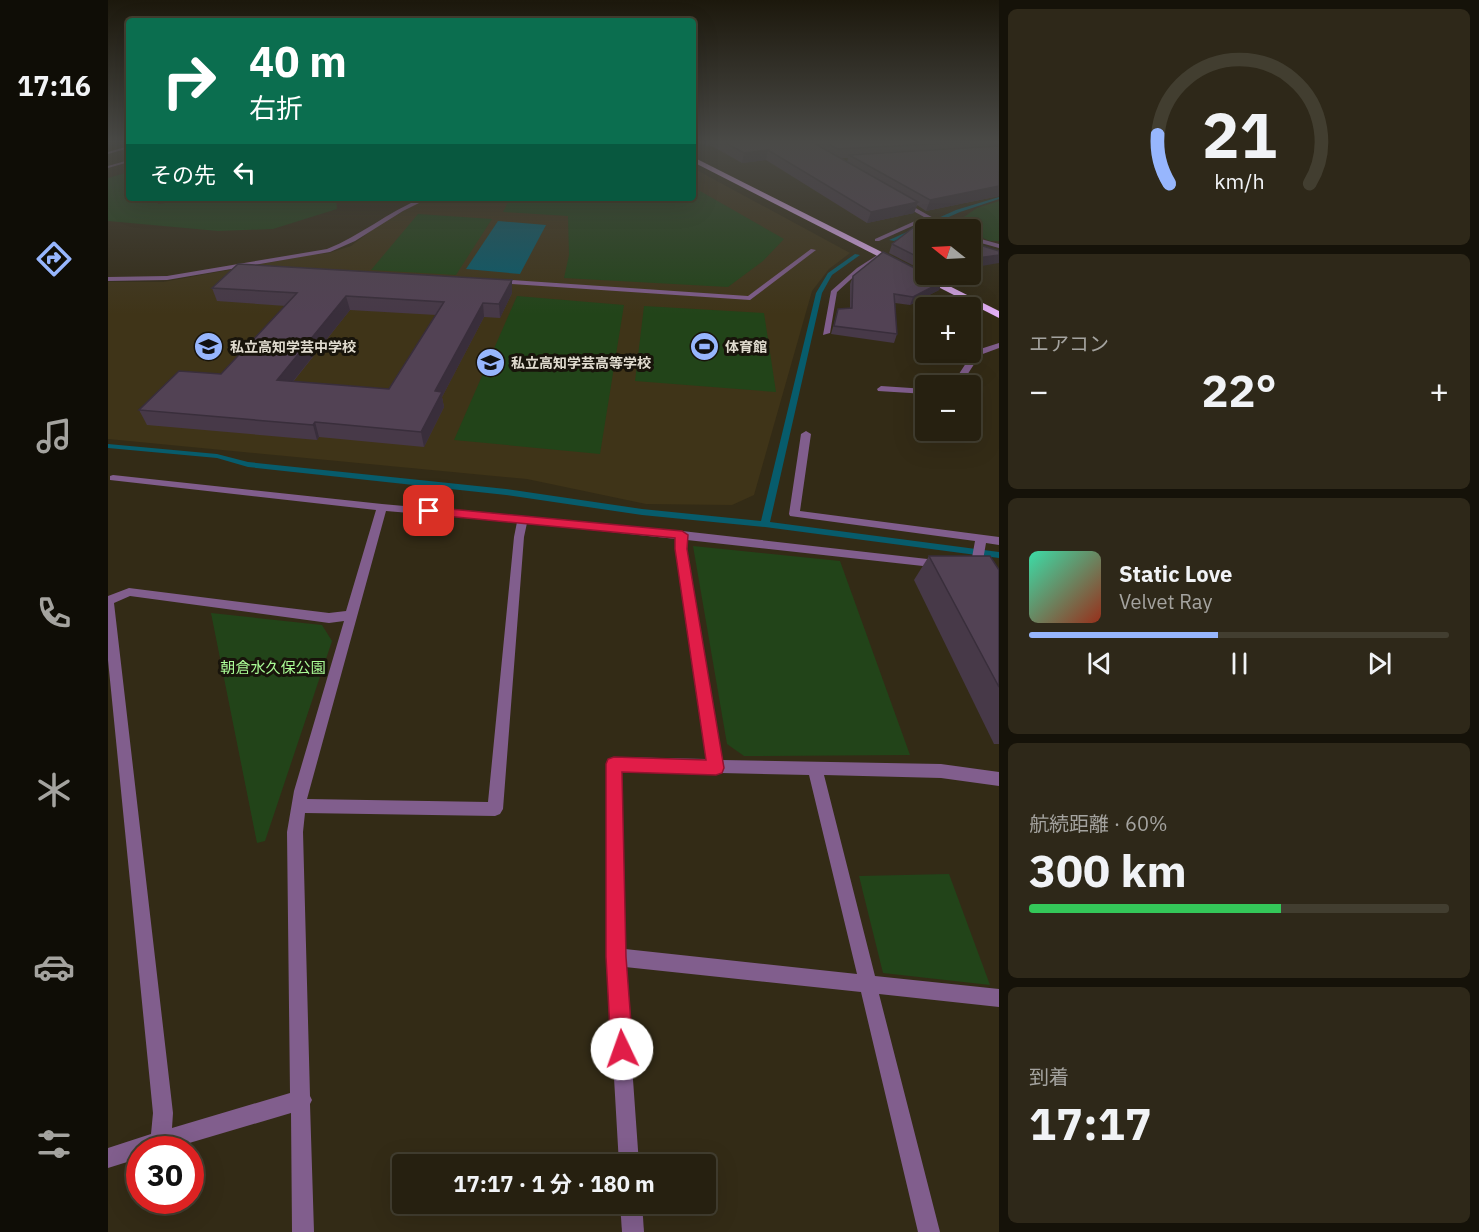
<!DOCTYPE html>
<html lang="ja">
<head>
<meta charset="utf-8">
<style>
	body { margin:0; font-family:"IBM Plex Sans","Noto Sans JP",sans-serif; background:#2e2819; color:#f1f3f6; height:100vh; display:flex; flex-direction:column; font-size:22px; white-space:nowrap }
	* { box-sizing:border-box; margin:0 }
	p { font-size:20px; color:#a4a39f }
	.icon { flex:none; width:33px; height:33px; fill:none; stroke:currentColor; stroke-width:2; stroke-linecap:round; stroke-linejoin:round }
	.map { position:relative; flex:1; overflow:hidden }
	.side { display:flex; flex-direction:column; gap:9px; padding:9px; background:#151209; width:480px }
	.side>* { flex:none }
	.hud { position:absolute; left:18px; top:18px; width:570px; height:183px; border-radius:6px; box-shadow:0 6px 24px #0002,0 0 0 2px #423e30; background:#0b6e4f; color:#fff; overflow:hidden }
	.needle { width:39px; rotate:288deg }
	.fabs { position:absolute; left:807px; top:219px; display:grid; gap:12px }
	.fabs a { display:grid; place-items:center; width:66px; height:66px; border-radius:6px; background:#262010; box-shadow:0 6px 24px #0002,0 0 0 2px #423e30; font-size:30px }
	.speed { position:absolute; left:18px; top:1136px; display:flex; gap:12px; font-size:30px; font-weight:700; text-align:center }
	.speed>* { display:grid; place-content:center; width:78px; height:78px; border-radius:50%; background:#262010; box-shadow:0 6px 24px #0002,0 0 0 2px #423e30; line-height:1 }
	.speed .limit { border:9px solid #d22; background:#fff; color:#111 }
	.pin { position:absolute; display:grid; place-items:center; width:51px; height:51px; color:#fff; margin:-26px; border-radius:12px; box-shadow:0 3px 9px #0006 }
	.me { position:absolute; width:66px; margin:-33px; rotate:357deg; stroke-linejoin:round; filter:drop-shadow(0 0 4px #0008) }
	.turn { display:flex; align-items:center; gap:21px; height:126px; padding:0 24px; font-size:27px }
	.turn .icon { width:78px; height:78px; stroke-width:2.5 }
	.turn b { display:block; font-size:42px; line-height:51px }
	.then { display:flex; align-items:center; height:57px; padding:0 24px; background:#0003; gap:12px; font-size:22px }
	.big { font-size:45px; font-weight:700; line-height:1.1 }
	.side .widget { flex:1; display:flex; flex-direction:column; justify-content:center; gap:9px; min-width:0; padding:0 21px; border-radius:9px; background:#2e2819 }
	.side .dial { align-items:center; gap:0 }
	.dial svg { height:156px; overflow:visible; fill:none; stroke:#423e30; stroke-width:7; stroke-linecap:round; text-anchor:middle }
	.dial text { fill:#f1f3f6; stroke:none }
	.song { display:flex; align-items:center; gap:18px }
	.cover { width:72px; height:72px; border-radius:9px; background:linear-gradient(135deg,hsl(160 70% 55%),hsl(10 70% 35%)) }
	.played { height:6px; border-radius:3px; background:linear-gradient(90deg,#97b6fd 45%,#423e30 45%) }
	.keys { display:flex; justify-content:space-around; direction:ltr }
	.heat { display:flex; justify-content:space-between; align-items:center; font-size:33px; direction:ltr }
	.charge { height:9px; border-radius:4px; background:linear-gradient(90deg,#34c759 60%,#423e30 0) }
	.trip { position:absolute; left:284px; top:1154px; width:324px; height:60px; border-radius:6px; background:#262010; box-shadow:0 6px 24px #0002,0 0 0 2px #423e30; font-weight:700; line-height:60px; text-align:center }
	main { display:flex; flex:1; min-height:0 }
	.dock { display:flex; flex-direction:column; width:108px; justify-content:space-around; align-items:center; background:#0f0d06; color:#a4a39f }
	.dock .icon { width:42px; height:42px }
	.dock .active { color:#97b6fd }
	.dock b { font-size:27px; color:#f1f3f6 }
	.map>svg:first-child { display:block }
</style>
</head>
<body>
<main>
<nav class="dock">
<b>17:16</b>
<svg class="icon active" aria-label="directions" viewBox="0 0 24 24"><path d="M12 3l9 9-9 9-9-9zM9 14v-3h6M13 9l2 2-2 2"/></svg>
<svg class="icon" aria-label="music" viewBox="0 0 24 24"><path d="M9 18V5l10-2v13"/><circle cx="6" cy="18" r="3"/><circle cx="16" cy="16" r="3"/></svg>
<svg class="icon" aria-label="phone" viewBox="0 0 24 24"><path d="M5 4h4l2 5-3 2q2 4 5 5l2-3 5 2v4C11 20 4 13 5 4z"/></svg>
<svg class="icon" aria-label="climate" viewBox="0 0 24 24"><path d="M12 3v18M4 7l16 10M4 17L20 7"/></svg>
<svg class="icon" aria-label="car" viewBox="0 0 24 24"><path d="M5 17H2v-5l4-1 3-4h7l3 4 3 1v5h-3M9 17h6M6 11h13"/><circle cx="7" cy="17" r="2"/><circle cx="17" cy="17" r="2"/></svg>
<svg class="icon" aria-label="filters" viewBox="0 0 24 24"><path d="M4 7h16M4 17h16"/><circle cx="9" cy="7" r="2"/><circle cx="15" cy="17" r="2"/></svg>
</nav>
<div class="map">
<svg width="891" height="1232" viewBox="0 0 891 1232">
	<rect width="100%" height="100%" fill="#332b16"/>
	<!-- built -->
	<polygon fill="#3f3418" points="585,168 742,253 721,269 704,291 646,495 624,505 538,504 419,479 0,439 0,282 55,282 202,255 221,253 243,246 264,230 307,204 324,198 585,198"/>
	<!-- green -->
	<g fill="#224419">
		<polygon points="21,172 21,198 49,198 50,204 57,203 56,198 78,198 64,203 91,198 228,198 229,209 165,229 110,231 0,221 0,178"/>
		<polygon points="585,187 676,239 655,261 620,287 456,278 461,255 460,216 395,212 402,198 585,198"/>
		<polygon points="891,201 891,241 882,241 863,233 862,230 855,229 844,225 869,208"/>
		<polygon points="310,214 384,219 348,275 263,270"/>
		<polygon points="409,296 516,305 492,454 346,440"/>
		<polygon points="536,306 656,313 668,392 527,381"/>
		<polygon points="585,546 732,561 802,755 636,756 619,744"/>
		<polygon points="103,613 214,625 224,641 157,841 149,843"/>
		<polygon points="841,874 882,985 775,973 751,876"/>
	</g>
	<!-- water -->
	<polygon fill="#075c6c" points="390,221 438,225 412,274 358,269"/>
	<g fill="none" stroke-linecap="round" stroke-linejoin="round">
		<!-- stream -->
		<g fill="#075c6c" fill-rule="evenodd">
			<polygon points="891,197 891,199 852,212 786,241 781,240 848,210"/>
			<polygon points="747,254 752,255 724,275 714,293 662,522 891,552 891,558 657,527 534,515 398,495 140,467 109,458 0,448 0,444 109,454 140,462 398,489 534,509 653,521 708,293 720,273"/>
		</g>
		<!-- lane -->
		<polygon fill="#815e8d" fill-rule="evenodd" points="703,249 708,250 642,300 387,283 384,281 387,279 640,296"/>
		<!-- street -->
		<g fill="#815e8d" fill-rule="evenodd">
			<polygon points="21,146 21,148 0,154 0,152"/>
			<polygon points="21,160 21,162 0,168 0,166"/>
			<path d="M314 198H321L295 211 247 241 222 252 59 280 0 281V277L59 276 219 249C252 236 280 212 314 198Z"/>
			<polygon points="793,200 795,201 847,230 839,230 820,219 771,241 767,241 767,239 816,217 791,203"/>
			<polygon points="862,236 891,244 891,248 862,240"/>
			<polygon points="771,254 776,255 753,270 729,292 722,333 715,335 723,291 749,268"/>
			<polygon points="891,343 891,348 872,355 852,386 843,386 866,351"/>
			<polygon points="773,386 818,389 818,394 770,391 769,389"/>
			<polygon points="698,431 703,434 692,511 891,537 891,545 878,543 874,566 872,569 865,570 859,566 863,563 867,541 682,516 681,514 693,434"/>
			<path d="M5 475 274 504 574 531 837 561 839 564 833 568 579 540 578 549 614 760 833 764 891 772V786L833 778 716 775 767 976 891 989V1007L771 994 832 1232H810L753 992 517 967 531 1164H511L499 957V764L501 759 506 757 599 759 568 549V539L419 523 416 537 395 809 392 814 387 816 197 813 195 832 202 1096 204 1100 202 1104 206 1232H184L183 1113 61 1149H32V1158L0 1168V1148L43 1134 45 1113 0 660V596L21 588 221 613 238 611 268 510 2 480V476ZM278 511 409 522 406 537 380 802 199 799ZM22 596 221 623 236 621 186 791 179 832 182 1093 64 1128 65 1113 6 603ZM513 771 603 773 608 775 613 773 701 775 749 974 517 949Z"/>
			<polygon points="512,1203 534,1203 536,1232 514,1232"/>
		</g>
		<!-- highway -->
		<polygon fill="#e5b1f8" fill-rule="evenodd" points="585,157 891,311 891,318 585,162"/>
	</g>
	<!-- wall -->
	<g fill="#473948" fill-rule="evenodd">
		<path d="M591 142H704L706 143V142H891V196L818 211 809 205 806 213 759 223 658 160 634 163 604 146H600ZM733 158H740L739 162Z"/>
		<polygon points="818,230 818,272 781,253 784,244"/>
		<polygon points="823,274 849,274 845,282 842,284"/>
		<polygon points="745,276 834,282 831,290 802,305 787,303 789,334 786,343 723,334 730,309 742,309 742,284"/>
		<path d="M404 280V293L392 318 376 317 334 397 336 407 316 447 211 437 209 440 39 425 31 410 113 374 178 306 109 301 104 288ZM242 310 328 315 281 389 185 382Z"/>
		<polygon points="821,556 891,570 891,744 886,744 806,580"/>
	</g>
	<!-- shaded-wall -->
	<g fill="#392e3b">
		<polygon points="601,142 605,142 604,146 600,146"/>
		<polygon points="660,150 658,160 634,163 636,153"/>
		<polygon points="891,186 891,196 818,211 822,200"/>
		<polygon points="810,202 806,213 759,223 763,212"/>
		<polygon points="891,255 891,263 862,268 862,259"/>
		<polygon points="849,274 845,282 842,284 846,275"/>
		<polygon points="404,280 404,293 392,318 391,304"/>
		<polygon points="834,282 831,290 802,305 805,297"/>
		<polygon points="238,296 242,310 174,395 169,380"/>
		<polygon points="375,303 376,317 334,397 336,407 316,447 313,432 327,391"/>
		<polygon points="207,422 211,437 209,440 205,425"/>
	</g>
	<!-- building -->
	<g fill="#524254" stroke="#392e3b" stroke-width="1.5" fill-rule="evenodd">
		<polygon points="616,142 704,142 810,202 763,212 660,150 636,153"/>
		<polygon points="718,142 861,142 729,149"/>
		<polygon points="891,146 891,186 822,200 741,155"/>
		<polygon points="815,220 844,230 818,230 818,261 784,244"/>
		<polygon points="862,242 891,251 891,255 862,259"/>
		<polygon points="775,252 818,274 819,274 834,282 805,297 786,294 789,334 726,326 730,309 744,308 745,276"/>
		<path d="M130 264 404 280 391 304 375 303 327 391 334 392 313 432 207 422 205 425 31 410 71 371 113 374 189 293 104 288ZM238 296 336 302 281 389 169 380Z"/>
		<polygon points="821,556 882,556 891,570 891,687"/>
	</g>
	<!-- sky -->
	<linearGradient id="sky" x2="0" y2="1"><stop stop-color="#1c180c"/><stop offset="0.45" stop-color="#4a4a47"/><stop offset="1" stop-color="#4a4a47" stop-opacity="0"/></linearGradient>
	<rect width="891" height="314" fill="url(#sky)"/>
	<!-- route -->
	<polygon fill="#e11d48" stroke="#92132f" stroke-width="1.5" points="321,507 574,531 580,535 579,549 616,768 614,773 608,775 514,772 518,957 525,1049 521,1057 514,1060 506,1057 503,1049 498,957 498,764 500,759 506,757 598,760 567,549 567,538 317,514 315,511"/>
	<!-- icons -->
	<defs>
		<symbol id="school-disc" viewBox="-11 -11 22 22"><circle r="9.5" fill="#97b6fd" stroke="#18140b"/><path d="M0-5L7-2L0 1L-7-2ZM-4 1L0 2.5L4 1V4Q0 6-4 4Z" fill="#111"/></symbol>
		<symbol id="stadium-disc" viewBox="-11 -11 22 22"><circle r="9.5" fill="#97b6fd" stroke="#18140b"/><path d="M0-5a6.5 5 0 1 0 0 10a6.5 5 0 1 0 0-10ZM-3.5-1.8h7v3.6h-7Z" fill="#111"/></symbol>
	</defs>
	<g fill-rule="evenodd">
		<use href="#school-disc" x="84" y="330" width="33" height="33"/>
		<use href="#stadium-disc" x="580" y="330" width="33" height="33"/>
		<use href="#school-disc" x="366" y="346" width="33" height="33"/>
	</g>
	<g text-anchor="middle" stroke-width="6" stroke-linejoin="round" paint-order="stroke">
		<!-- far-poi labels -->
		<g font-size="14" font-weight="bold" fill="#e0dbcf" stroke="#18140b" text-anchor="start">
			<text x="122" y="352">私立高知学芸中学校</text>
			<text x="617" y="352">体育館</text>
			<text x="403" y="368">私立高知学芸高等学校</text>
		</g>
		<!-- park labels -->
		<g font-size="15" fill="#aafc96" stroke="#18140b">
			<text x="165" y="673">朝倉水久保公園</text>
		</g>
	</g>
</svg>
<div class="fabs">
<a><svg class="needle" viewBox="-14 -14 28 28"><path d="M0-13l5 13h-10z" fill="#e53935"/><path d="M0 13l5-13h-10z" fill="#a4a39f"/></svg></a>
<a>+</a>
<a>−</a>
</div>
<div class="speed"><div class="limit">30</div></div>
<div class="pin" style="left:321px;top:511px;background:#d93025"><svg class="icon" aria-label="arrive" viewBox="0 0 24 24"><path d="M6 21V4h12l-3 4 3 4H6"/></svg></div>
<svg class="me" style="left:514px;top:1049px" viewBox="-20 -20 40 40"><circle r="19" fill="#fff"/><path d="M0-13L10 11 0 6-10 11z" fill="#e11d48"/></svg>
<div class="trip">17:17 · 1 分 · 180 m</div>
<div class="hud">
<div class="turn"><svg class="icon" aria-label="right" viewBox="0 0 24 24"><path d="M7 20v-9h11M14 6l5 5-5 5"/></svg><div><b>40 m</b>右折</div></div>
<div class="then">その先<svg class="icon" aria-label="left" viewBox="0 0 24 24"><path d="M17 20v-9H6M10 6l-5 5 5 5"/></svg></div>
</div>
</div>
<section class="side">
<div class="widget dial"><svg viewBox="0 0 100 80">
<path d="M14 69A42 42 0 1 1 86 69"/>
<path d="M14 69A42 42 0 0 1 8 44" stroke="#97b6fd"/>
<text x="50" y="56" font-size="32" font-weight="700">21</text>
<text x="50" y="72" font-size="11">km/h</text>
</svg></div>
<div class="widget"><p>エアコン</p>
<div class="heat"><a>−</a><b class="big">22°</b><a>+</a></div>
</div>
<div class="widget">
<div class="song"><i class="cover"></i><div><b>Static Love</b><p>Velvet Ray</p></div></div>
<div class="played"></div>
<div class="keys"><svg class="icon" aria-label="previous" viewBox="0 0 24 24"><path d="M18 5L8 12l10 7zM5 5v14"/></svg><svg class="icon" aria-label="pause" viewBox="0 0 24 24"><path d="M8 5v14M16 5v14"/></svg><svg class="icon" aria-label="next" viewBox="0 0 24 24"><path d="M6 5l10 7-10 7zM19 5v14"/></svg></div>
</div>
<div class="widget"><p>航続距離 · 60%</p><b class="big">300 km</b><div class="charge"></div></div>
<div class="widget"><p>到着</p><b class="big">17:17</b></div>
</section>
</main>
</body>
</html>
